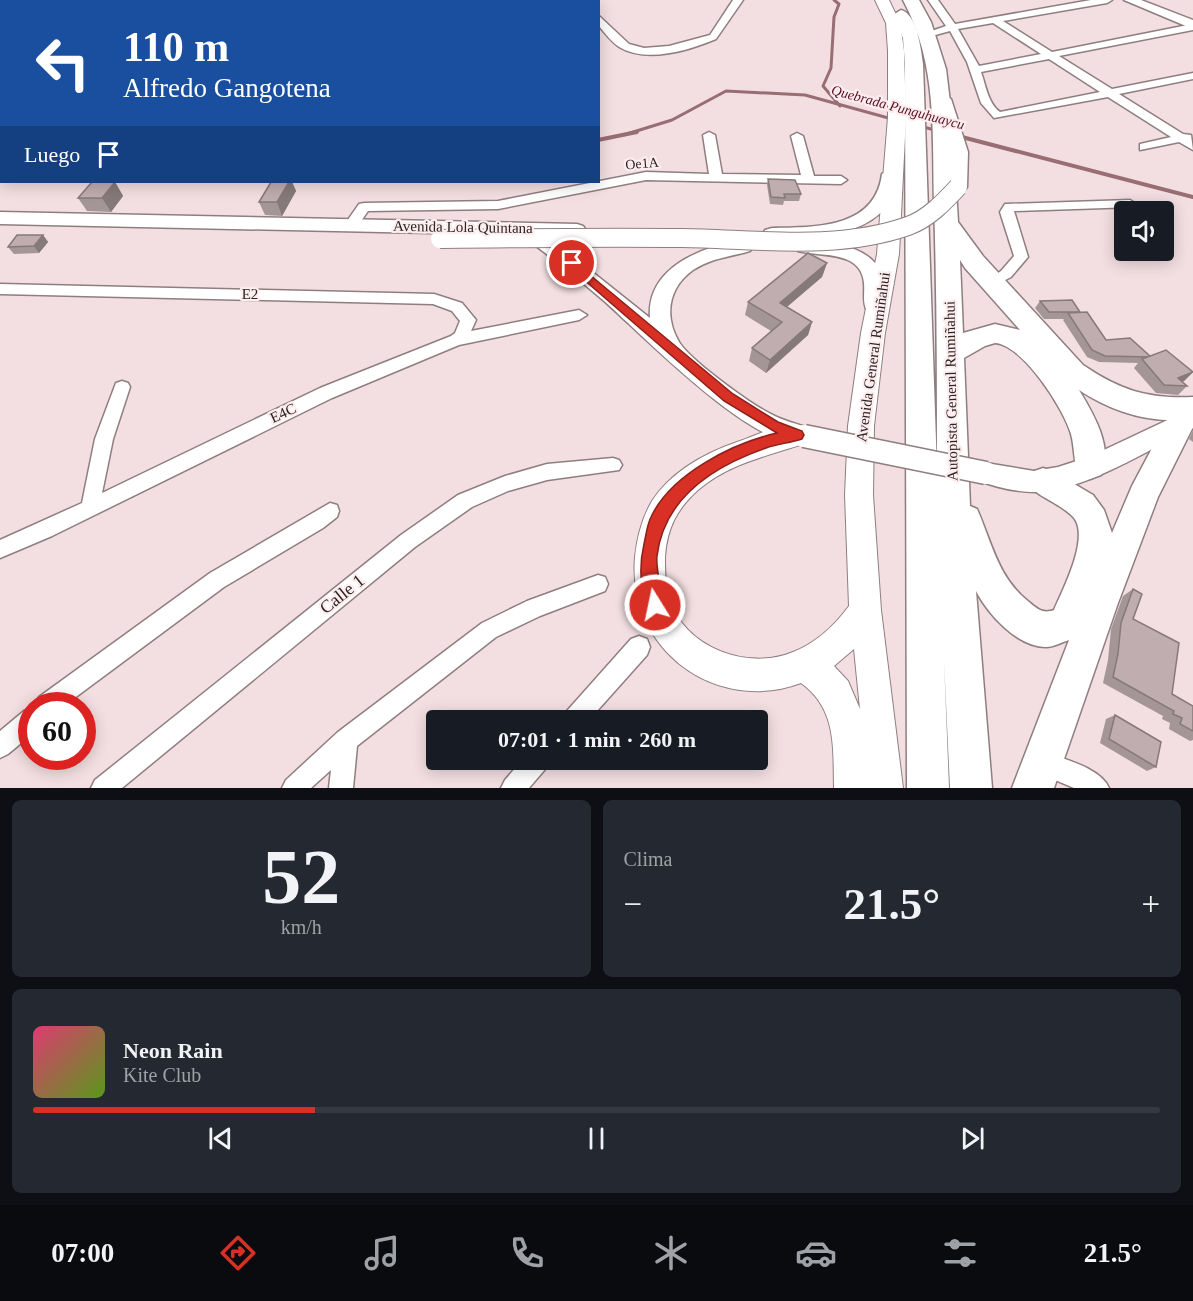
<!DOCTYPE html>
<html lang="es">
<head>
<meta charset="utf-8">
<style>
	body { margin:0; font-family:"Times New Roman",serif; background:#242831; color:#f1f3f6; height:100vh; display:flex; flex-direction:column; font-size:22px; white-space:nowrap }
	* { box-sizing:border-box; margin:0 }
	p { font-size:20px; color:#9ea1a6 }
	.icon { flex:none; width:33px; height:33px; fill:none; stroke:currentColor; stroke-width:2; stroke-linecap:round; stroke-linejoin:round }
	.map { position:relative; height:788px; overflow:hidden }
	.sheet { display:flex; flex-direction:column; gap:12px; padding:12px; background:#0d0f14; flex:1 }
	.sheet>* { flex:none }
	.hud { position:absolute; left:0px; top:0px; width:600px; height:183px; box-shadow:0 3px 15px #0003; background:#1a4fa0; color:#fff; overflow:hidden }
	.controls { position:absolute; left:1114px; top:201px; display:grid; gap:12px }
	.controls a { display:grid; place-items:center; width:60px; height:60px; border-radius:6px; background:#171b24; box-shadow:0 3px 15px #0003; font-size:30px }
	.speed { position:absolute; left:18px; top:692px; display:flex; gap:12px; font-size:30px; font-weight:700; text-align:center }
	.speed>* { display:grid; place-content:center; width:78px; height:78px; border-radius:50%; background:#171b24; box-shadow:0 3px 15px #0003; line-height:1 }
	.speed .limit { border:9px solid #d22; background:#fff; color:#111 }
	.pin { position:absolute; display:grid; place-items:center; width:51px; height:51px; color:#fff; margin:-26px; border:3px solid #fff; border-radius:50%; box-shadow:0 2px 6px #0007 }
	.me { position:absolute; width:66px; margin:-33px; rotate:350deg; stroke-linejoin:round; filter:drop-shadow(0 0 4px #0008) }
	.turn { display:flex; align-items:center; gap:21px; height:126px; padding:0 24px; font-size:27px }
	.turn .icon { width:78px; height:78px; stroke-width:2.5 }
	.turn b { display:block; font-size:42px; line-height:51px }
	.then { display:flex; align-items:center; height:57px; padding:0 24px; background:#0003; gap:12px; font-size:22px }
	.big { font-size:45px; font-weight:700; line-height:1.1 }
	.sheet .widget { flex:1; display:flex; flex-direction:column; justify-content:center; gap:9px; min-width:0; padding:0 21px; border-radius:9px; background:#242831 }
	.sheet .dial { align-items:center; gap:0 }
	.dial b { font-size:78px; line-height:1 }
	.song { display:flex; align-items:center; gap:18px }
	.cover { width:72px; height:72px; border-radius:9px; background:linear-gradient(135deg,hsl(340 70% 55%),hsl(90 70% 35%)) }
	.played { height:6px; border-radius:3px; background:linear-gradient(90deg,#d93025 25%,#363941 25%) }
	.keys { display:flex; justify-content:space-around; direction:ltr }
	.heat { display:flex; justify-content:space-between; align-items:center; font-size:33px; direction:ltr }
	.sheet .tiles { flex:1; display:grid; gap:12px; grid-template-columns:1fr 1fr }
	.widget:last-child { grid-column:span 2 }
	.trip { position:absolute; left:426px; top:710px; width:342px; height:60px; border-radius:6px; background:#171b24; box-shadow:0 3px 15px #0003; font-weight:700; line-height:60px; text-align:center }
	.menu { display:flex; height:96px; justify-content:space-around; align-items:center; background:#090b0e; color:#9ea1a6 }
	.menu .icon { width:42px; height:42px }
	.menu .current { color:#d93025 }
	.menu b { font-size:27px; color:#f1f3f6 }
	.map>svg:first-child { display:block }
</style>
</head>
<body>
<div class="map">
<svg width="1193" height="788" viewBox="0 0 1193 788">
	<rect width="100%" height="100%" fill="#f3dfe1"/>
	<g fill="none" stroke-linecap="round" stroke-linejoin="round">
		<!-- stream-far1 -->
		<g stroke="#986d73" stroke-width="3">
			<polyline points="834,0 839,4 834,17 831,68 823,86 840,106"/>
			<polyline points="920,126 938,131"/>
			<polyline points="630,133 672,120 726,91 805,95 892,119"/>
		</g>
		<!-- stream -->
		<g stroke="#986d73" stroke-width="4">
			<polyline points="958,136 1193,197"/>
			<polyline points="598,140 637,132"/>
		</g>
		<defs>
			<g id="street">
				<rect x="374" y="0" width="10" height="2"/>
				<polygon points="409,0 419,0 419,2 410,2"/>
				<polygon points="499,0 509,0 509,2 500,2"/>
				<polygon points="577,0 587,0 587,2 578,2"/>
				<path d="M733 0H743L716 39C690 50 648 63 621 48 612 43 605 33 598 25V15L629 44 644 48 669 46 710 35Z"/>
				<path d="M928 0H938L955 24 1091 0H1112L1107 3 1003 21 1052 52 1193 24V30L1059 56 1112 89 1193 73V79L1119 94 1183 134 1191 135 1193 150 1179 142 1140 150V144L1171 137 1108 97 994 118 981 103 967 62 950 31 928 37 923 34 946 26ZM993 23 1041 54 979 66 958 29ZM1049 59 1100 92 1000 112C988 103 986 86 981 72Z"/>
				<polygon points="0,85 2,85 0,93"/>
				<rect x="0" y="107" width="2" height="6"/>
				<polygon points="709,132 715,135 722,174 801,175 791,136 797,133 803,136 814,176 841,176 847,180 841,184 646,180 498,209 368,211 357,227 352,228 345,224 359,204 364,203 498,201 646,172 709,174 703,135"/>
				<polygon points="1130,200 1136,204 1135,207 1014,211 1028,257 1011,277 992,287 985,282 1001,271 1014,256 1000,212 1005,204"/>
				<polygon points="0,284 434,294 462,303 476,320 471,331 579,310 587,315 579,320 459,345 332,398 52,536 0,558 0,540 82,503 95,439 116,383 122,381 128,383 130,387 113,439 102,493 320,388 451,336 455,333 460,321 452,311 433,304 0,294"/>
				<polygon points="613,458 619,460 622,465 619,470 547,480 508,491 472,507 415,547 122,788 91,788 95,780 401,535 458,495 505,476 547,464"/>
				<polygon points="330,503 337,505 339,511 337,517 323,528 224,587 65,705 36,705 39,697 210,573"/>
				<polygon points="598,575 605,577 608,584 605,591 540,616 496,637 357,746 353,788 329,788 331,770 311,788 282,788 286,780 338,732 482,623 527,601"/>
				<polygon points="639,636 647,639 650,647 647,655 589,720 563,720 566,712 631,639"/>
				<polygon points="32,708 32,734 8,754 0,758 0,731 24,711"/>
				<path d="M1042 751C1062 759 1100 767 1109 788H1074L1034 771 1030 763 1034 755Z"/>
				<polygon points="523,759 551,759 547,767 529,788 501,788 505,780"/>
			</g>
			<g id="secondary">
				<polygon points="1124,0 1141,0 1193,20 1193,29"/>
				<polygon points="944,95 951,99 968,152 967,187 964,191 952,191 949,187 952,152 937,99"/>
				<path d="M890 169 898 174C893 236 821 238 772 240L765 238 763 234 765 230 772 228C815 227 875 229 882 174Z"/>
				<path d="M0 212 577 224 583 226 586 230 583 234 546 235 650 318C647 279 679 258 713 247 724 244 738 240 750 243L752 247 750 251C730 257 711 258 693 270 668 288 664 316 679 342 690 360 749 403 769 413 783 421 798 424 812 429L816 436 812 443C762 460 641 333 603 300 576 277 549 255 521 235L0 224Z"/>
				<path d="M805 241C837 242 883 248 884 288 885 296 885 304 881 311L874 313 867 311C862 302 865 293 864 283 861 250 821 257 798 251L796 247 798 243Z"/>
				<path d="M1193 408V428C1149 449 1085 491 1036 492 1017 492 995 487 977 480L974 473 977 466 986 463 1034 471 1058 467 1089 457Z"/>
			</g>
			<path id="primary" d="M875 0H889L900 23 904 51 906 117 899 254 885 333 874 426 873 495 881 610 903 788H834C833 747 837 709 801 683 715 715 627 649 635 557 637 538 642 518 652 501 671 472 705 453 737 442 757 435 785 420 806 427L810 435 806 443C768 456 730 463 698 490 677 509 667 528 665 557 665 571 665 585 669 598 684 648 748 671 793 652 816 643 835 625 849 606L845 495 848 426 861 333 877 254 888 117V51L886 23ZM854 649 860 709 848 681 834 666Z"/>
			<path id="highway" d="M903 0H919L931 22 946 69 952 119 958 222 983 256 1083 365C1120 390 1147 399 1193 397V427L1158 497 1118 603 1054 788H1012L1069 640C1062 642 1054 647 1046 647 1017 647 988 614 976 591L992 788H950L944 660 949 788H907L905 64 903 38 893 15 901 10C917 14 921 49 923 64L937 470C937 381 937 293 934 205 932 133 938 65 903 0ZM960 260 965 268 1020 330 995 324 963 333ZM995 343C1023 345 1064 409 1071 434 1075 448 1073 462 1079 475L1090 479 1101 475C1114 448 1093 413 1079 390 1105 407 1135 419 1167 420L1132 486 1112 533 1104 510 1093 495 1054 472 1043 468 1032 472 1027 481C1034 494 1047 498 1059 506 1065 510 1073 515 1076 521 1087 543 1063 589 1054 610 1043 614 1037 609 1029 602 998 578 992 543 977 509L970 506 964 358 985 346Z"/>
		</defs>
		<!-- street casing -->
		<use href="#street" stroke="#8f7e80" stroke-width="3"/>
		<!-- secondary casing -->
		<use href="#secondary" stroke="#8f7e80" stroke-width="3"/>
		<!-- primary casing -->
		<use href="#primary" stroke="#8f7e80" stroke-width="2"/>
		<!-- highway casing -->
		<use href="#highway" stroke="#8f7e80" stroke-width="3"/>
		<!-- street -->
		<use href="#street" fill="#fff" fill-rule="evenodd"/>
		<!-- secondary -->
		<use href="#secondary" fill="#fff" fill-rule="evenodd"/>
		<!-- primary -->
		<use href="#primary" fill="#fff" fill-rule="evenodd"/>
		<!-- highway -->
		<use href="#highway" fill="#fff" fill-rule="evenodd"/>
		<defs>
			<path id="secondary-bridge-far1" d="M440 239C521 238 601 237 682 238 755 239 837 251 908 226 928 219 944 202 958 187"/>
			<polyline id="secondary-bridge" points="804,436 986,473"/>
		</defs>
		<!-- secondary-bridge-far1 casing -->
		<use href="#secondary-bridge-far1" stroke="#8f7e80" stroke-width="20" stroke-linecap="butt"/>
		<!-- secondary-bridge casing -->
		<use href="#secondary-bridge" stroke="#8f7e80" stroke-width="25" stroke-linecap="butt"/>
		<!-- secondary-bridge-far1 -->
		<use href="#secondary-bridge-far1" stroke="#fff" stroke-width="18"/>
		<!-- secondary-bridge -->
		<use href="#secondary-bridge" stroke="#fff" stroke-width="22"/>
	</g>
	<!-- wall -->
	<g fill="#a49596">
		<polygon points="768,179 801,194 799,201 784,201 783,205 770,204 767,185"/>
		<polygon points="115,182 123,196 111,212 87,211 78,198"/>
		<polygon points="271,182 292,182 296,191 282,216 265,215 259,202"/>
		<polygon points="43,235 48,242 39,253 14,254 8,247"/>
		<polygon points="827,263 822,277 787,307 812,322 808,335 766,373 749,361 752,348 771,331 745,315 748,302"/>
		<polygon points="1040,301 1080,312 1106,340 1193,372 1184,381 1182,382 1187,386 1178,395 1156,393 1134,368 1138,363 1099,362 1087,357 1063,320 1064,319 1044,319 1035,308"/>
		<polygon points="1193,430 1193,442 1189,439"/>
		<polygon points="1133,589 1133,619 1172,694 1193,706 1193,740 1190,741 1169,729 1170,723 1162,719 1163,716 1103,683 1108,660 1111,629 1123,596"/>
		<polygon points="1115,715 1156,767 1147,771 1100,743 1106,719"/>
	</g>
	<!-- shaded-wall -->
	<g fill="#86797a">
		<polygon points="115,182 123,196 111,212 102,198"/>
		<polygon points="289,182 292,182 296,191 282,216 277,202"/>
		<polygon points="43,235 48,242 39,253 34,246"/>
		<polygon points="827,263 822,277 776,316 780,303"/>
		<polygon points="812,322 808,335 766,373 770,360"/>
		<polygon points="1193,372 1184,381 1172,385 1178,378"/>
	</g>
	<!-- building -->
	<g fill="#bfadaf" stroke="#86797a" stroke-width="1.5">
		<polygon points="768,179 795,180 801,194 784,194 785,198 771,197"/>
		<polygon points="92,182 115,182 102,198 78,198"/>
		<polygon points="271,182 289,182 277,202 259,202"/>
		<polygon points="17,235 43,235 34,246 8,247"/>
		<polygon points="808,253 827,263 780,303 812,322 770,360 752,348 782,322 748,302"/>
		<polygon points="1072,300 1080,312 1049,312 1040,301"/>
		<polygon points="1087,312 1106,340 1130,338 1151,357 1105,356 1092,350 1068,313"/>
		<polygon points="1166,350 1193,372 1178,378 1187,386 1164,385 1142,359"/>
		<polygon points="1133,589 1142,594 1133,619 1179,643 1172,694 1193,706 1193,731 1180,724 1182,718 1173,714 1174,711 1113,677 1118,654 1121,623"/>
		<polygon points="1115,715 1161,742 1156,767 1109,739"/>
	</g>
	<!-- route -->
	<path fill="#d93025" stroke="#8d1f18" stroke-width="1.5" d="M572 260 733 394 778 422 802 431 804 435 802 439C790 443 777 444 766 448 714 466 664 498 657 556 655 572 666 601 661 611L655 613 649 611C640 590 639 566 644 544 646 535 647 525 651 517 671 474 733 443 777 433L724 401 568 266V261Z"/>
	<g text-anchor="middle" stroke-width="4.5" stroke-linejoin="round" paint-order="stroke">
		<!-- far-water labels -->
		<g font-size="14" font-style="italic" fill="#550e22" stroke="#fdedef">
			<text transform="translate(898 107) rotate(15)" y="5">Quebrada Punguhuaycu</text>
		</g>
		<!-- far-street labels -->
		<g font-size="14" fill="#2b2425" stroke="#fdedef">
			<text transform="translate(642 163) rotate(-5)" y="5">Oe1A</text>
		</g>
		<!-- street labels -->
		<g font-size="15" fill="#2b2425" stroke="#fdedef">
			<text transform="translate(463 227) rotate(1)" y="5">Avenida Lola Quintana</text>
			<text x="250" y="299">E2</text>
			<text transform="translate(873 357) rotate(-82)" y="5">Avenida General Rumiñahui</text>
			<text transform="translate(951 391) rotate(-91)" y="5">Autopista General Rumiñahui</text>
			<text transform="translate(283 413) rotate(-25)" y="5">E4C</text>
		</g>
		<!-- near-street labels -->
		<g font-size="18" fill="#2b2425" stroke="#fdedef">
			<text transform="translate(342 594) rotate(-39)" y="6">Calle 1</text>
		</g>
	</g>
</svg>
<div class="controls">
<a><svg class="icon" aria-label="sound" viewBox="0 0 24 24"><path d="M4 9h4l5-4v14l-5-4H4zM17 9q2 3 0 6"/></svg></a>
</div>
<div class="speed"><div class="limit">60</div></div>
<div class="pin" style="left:572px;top:263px;background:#d93025"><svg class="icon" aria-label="arrive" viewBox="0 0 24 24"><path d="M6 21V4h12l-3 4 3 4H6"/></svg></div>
<svg class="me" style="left:655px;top:605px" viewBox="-20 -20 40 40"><circle r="17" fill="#d93025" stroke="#fff" stroke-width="3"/><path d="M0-11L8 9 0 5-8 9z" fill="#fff"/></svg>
<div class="trip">07:01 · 1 min · 260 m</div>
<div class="hud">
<div class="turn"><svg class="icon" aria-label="left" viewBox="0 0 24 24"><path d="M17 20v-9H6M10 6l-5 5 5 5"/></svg><div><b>110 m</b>Alfredo Gangotena</div></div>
<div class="then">Luego<svg class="icon" aria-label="arrive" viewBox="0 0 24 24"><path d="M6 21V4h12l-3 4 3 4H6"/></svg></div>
</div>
</div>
<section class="sheet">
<div class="tiles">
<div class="widget dial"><b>52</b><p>km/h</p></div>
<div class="widget"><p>Clima</p>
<div class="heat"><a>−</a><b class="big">21.5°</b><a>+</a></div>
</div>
<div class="widget">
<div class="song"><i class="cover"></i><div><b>Neon Rain</b><p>Kite Club</p></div></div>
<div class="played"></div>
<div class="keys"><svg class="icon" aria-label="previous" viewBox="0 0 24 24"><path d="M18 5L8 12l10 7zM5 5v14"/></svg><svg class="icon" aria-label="pause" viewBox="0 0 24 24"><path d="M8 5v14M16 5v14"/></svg><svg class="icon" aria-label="next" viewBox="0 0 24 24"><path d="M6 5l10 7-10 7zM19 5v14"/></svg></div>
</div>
</div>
</section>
<nav class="menu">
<b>07:00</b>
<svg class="icon current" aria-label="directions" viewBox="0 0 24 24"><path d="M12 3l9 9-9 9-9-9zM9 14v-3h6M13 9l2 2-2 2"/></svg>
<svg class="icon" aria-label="music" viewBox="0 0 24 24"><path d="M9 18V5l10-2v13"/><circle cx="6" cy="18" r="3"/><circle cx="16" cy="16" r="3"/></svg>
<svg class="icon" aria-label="phone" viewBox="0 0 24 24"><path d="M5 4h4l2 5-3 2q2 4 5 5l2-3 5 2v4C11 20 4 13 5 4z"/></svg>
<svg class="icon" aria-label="climate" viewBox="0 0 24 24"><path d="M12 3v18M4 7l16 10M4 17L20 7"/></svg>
<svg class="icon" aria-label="car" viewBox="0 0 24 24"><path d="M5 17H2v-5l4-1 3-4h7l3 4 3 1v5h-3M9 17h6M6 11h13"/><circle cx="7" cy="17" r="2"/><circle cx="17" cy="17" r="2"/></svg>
<svg class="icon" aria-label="filters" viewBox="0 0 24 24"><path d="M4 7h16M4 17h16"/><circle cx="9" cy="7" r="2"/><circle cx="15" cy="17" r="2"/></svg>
<b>21.5°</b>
</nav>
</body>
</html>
